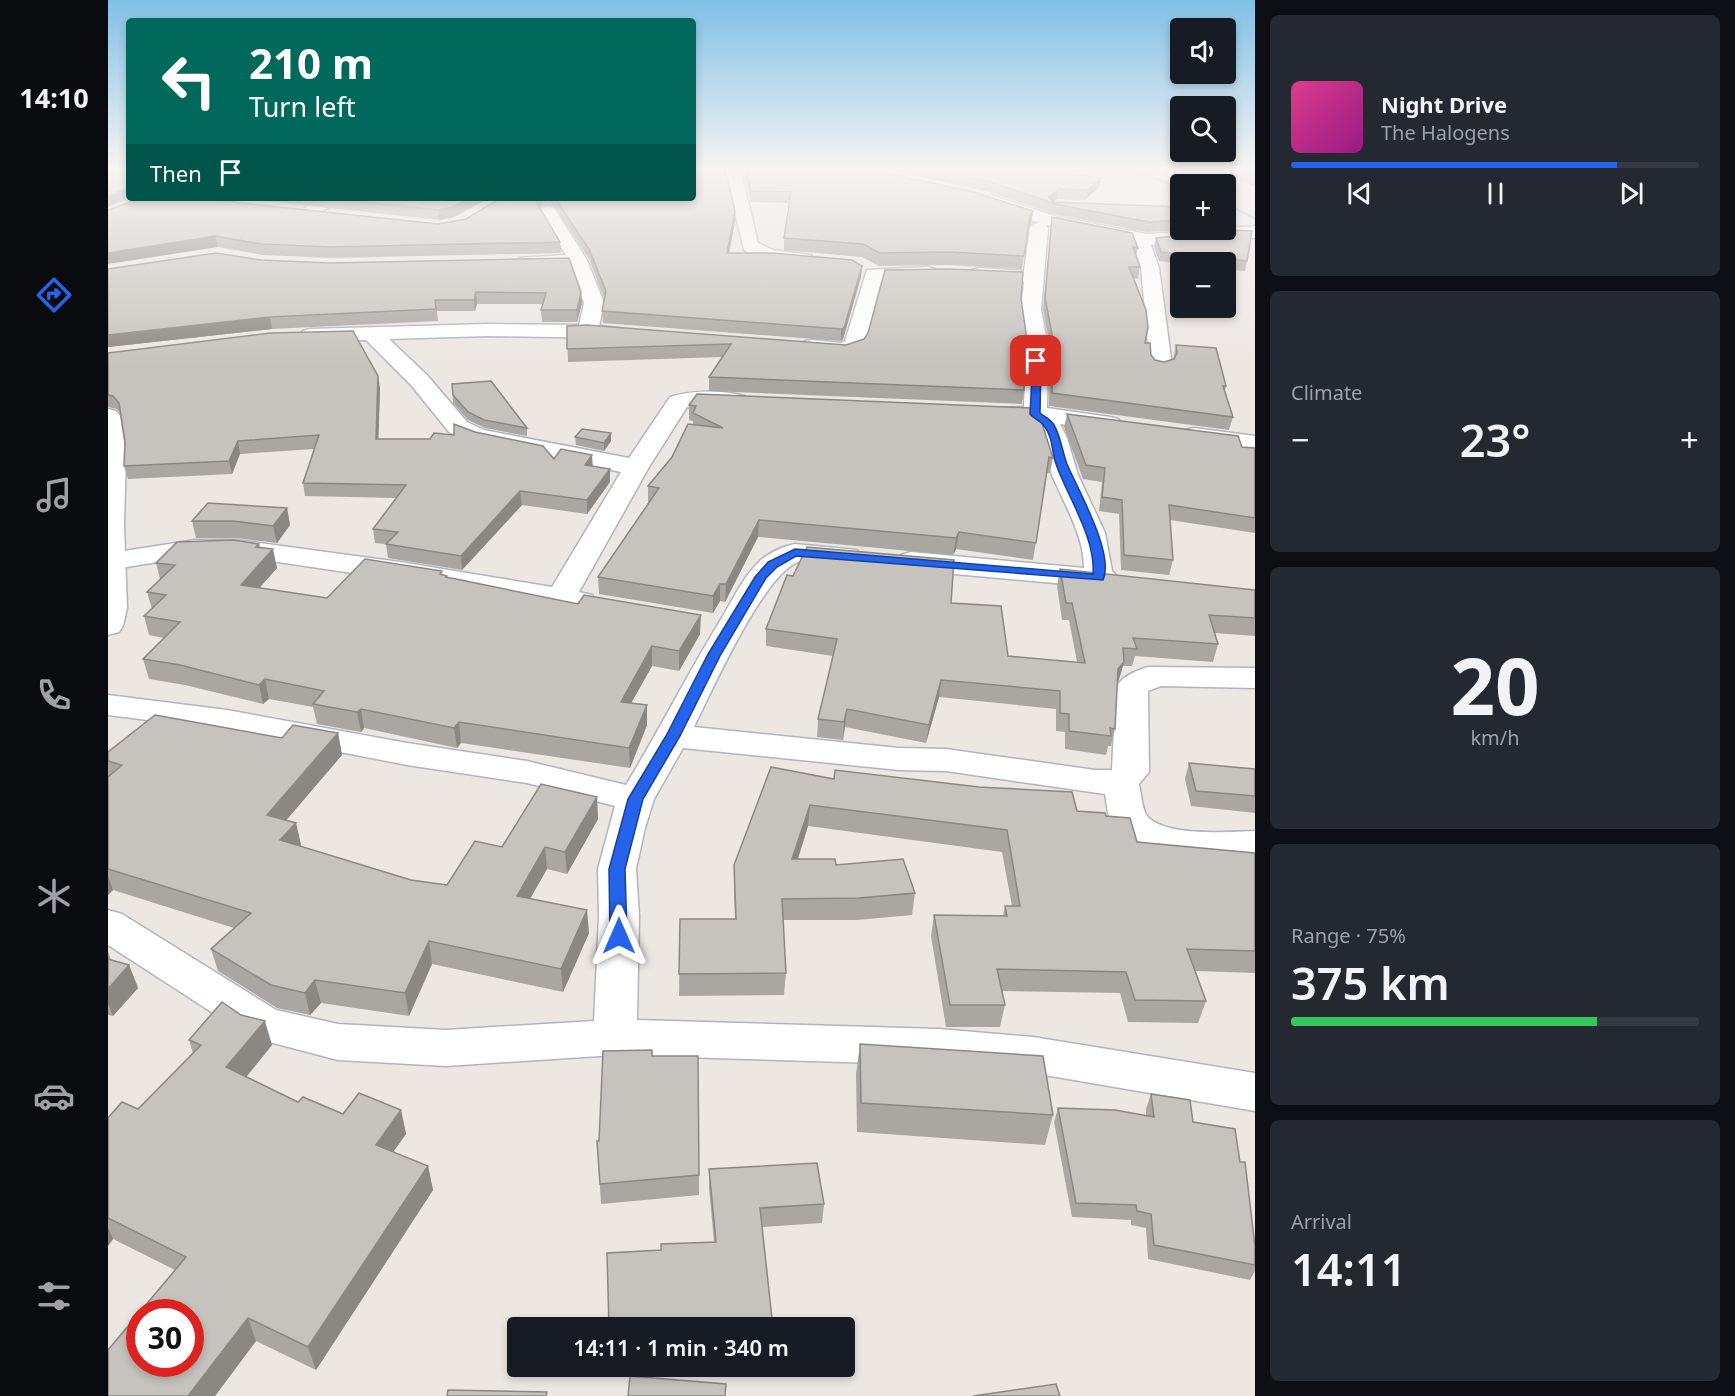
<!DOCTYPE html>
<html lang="en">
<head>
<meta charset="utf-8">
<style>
	body { margin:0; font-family:"Noto Sans",sans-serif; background:#242831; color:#f1f3f6; height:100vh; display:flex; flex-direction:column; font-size:22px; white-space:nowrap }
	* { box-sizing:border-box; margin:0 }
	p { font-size:20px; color:#9ea1a6 }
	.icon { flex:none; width:33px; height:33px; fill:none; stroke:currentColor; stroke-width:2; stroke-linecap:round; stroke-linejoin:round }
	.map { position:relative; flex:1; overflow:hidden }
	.sheet { display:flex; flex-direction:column; gap:15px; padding:15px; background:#0d0f14; width:480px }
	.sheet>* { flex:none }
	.guide { position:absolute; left:18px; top:18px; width:570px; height:183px; border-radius:6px; box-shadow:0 3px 9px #0003; background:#00695c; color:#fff; overflow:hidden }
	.controls { position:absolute; left:1062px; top:18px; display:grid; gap:12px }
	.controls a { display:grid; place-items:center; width:66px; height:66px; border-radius:6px; background:#171b24; box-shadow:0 3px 9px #0003; font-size:30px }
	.speed { position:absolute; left:18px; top:1299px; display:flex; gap:12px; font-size:30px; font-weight:700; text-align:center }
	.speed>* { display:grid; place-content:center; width:78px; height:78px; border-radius:50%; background:#171b24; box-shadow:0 3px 9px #0003; line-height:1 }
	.speed .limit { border:9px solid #d22; background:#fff; color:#111 }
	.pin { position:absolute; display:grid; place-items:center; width:51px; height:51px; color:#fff; margin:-26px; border-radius:12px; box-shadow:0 3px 9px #0006 }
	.me { position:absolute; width:66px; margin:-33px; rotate:0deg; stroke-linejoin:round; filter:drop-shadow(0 0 4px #0008) }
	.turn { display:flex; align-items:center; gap:21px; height:126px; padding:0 24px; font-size:27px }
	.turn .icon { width:78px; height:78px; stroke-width:2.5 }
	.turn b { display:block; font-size:42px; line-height:51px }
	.then { display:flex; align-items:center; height:57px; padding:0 24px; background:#0003; gap:12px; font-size:22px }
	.big { font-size:45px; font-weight:600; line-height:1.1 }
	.sheet .card { flex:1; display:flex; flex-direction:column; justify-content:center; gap:9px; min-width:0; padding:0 21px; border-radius:9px; background:#242831 }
	.sheet .dial { align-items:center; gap:0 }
	.dial b { font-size:78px; line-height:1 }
	.song { display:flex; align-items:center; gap:18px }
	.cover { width:72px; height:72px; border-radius:9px; background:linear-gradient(135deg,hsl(330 70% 55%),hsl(310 70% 35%)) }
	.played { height:6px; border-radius:3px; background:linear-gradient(90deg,#2563eb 80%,#363941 80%) }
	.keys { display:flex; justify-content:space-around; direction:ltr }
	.heat { display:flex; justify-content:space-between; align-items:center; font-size:33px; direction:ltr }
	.charge { height:9px; border-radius:4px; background:linear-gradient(90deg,#34c759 75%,#363941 0) }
	.trip { position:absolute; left:399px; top:1317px; width:348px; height:60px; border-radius:6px; background:#171b24; box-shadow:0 3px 9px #0003; font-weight:600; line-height:60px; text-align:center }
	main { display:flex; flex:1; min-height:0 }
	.tabs { display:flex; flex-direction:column; width:108px; justify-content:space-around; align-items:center; background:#090b0e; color:#9ea1a6 }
	.tabs .icon { width:42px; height:42px }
	.tabs .active { color:#2563eb }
	.tabs b { font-size:27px; color:#f1f3f6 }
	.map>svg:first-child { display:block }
</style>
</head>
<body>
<main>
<nav class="tabs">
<b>14:10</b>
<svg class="icon active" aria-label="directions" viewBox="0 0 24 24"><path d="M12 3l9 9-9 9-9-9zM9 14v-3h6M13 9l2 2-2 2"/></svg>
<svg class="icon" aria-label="music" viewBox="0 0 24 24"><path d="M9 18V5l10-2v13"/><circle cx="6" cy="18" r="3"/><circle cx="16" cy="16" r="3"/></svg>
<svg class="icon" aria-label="phone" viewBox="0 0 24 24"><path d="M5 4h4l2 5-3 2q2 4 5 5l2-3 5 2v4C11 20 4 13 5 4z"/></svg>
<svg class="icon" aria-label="climate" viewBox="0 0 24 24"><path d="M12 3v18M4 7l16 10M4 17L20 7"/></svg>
<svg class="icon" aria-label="car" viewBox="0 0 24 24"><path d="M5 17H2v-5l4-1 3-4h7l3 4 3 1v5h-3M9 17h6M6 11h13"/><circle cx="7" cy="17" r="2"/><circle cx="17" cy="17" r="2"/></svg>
<svg class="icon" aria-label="filters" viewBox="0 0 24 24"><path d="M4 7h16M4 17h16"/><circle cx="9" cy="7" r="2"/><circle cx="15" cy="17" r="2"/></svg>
</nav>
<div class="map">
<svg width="1147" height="1396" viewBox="0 0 1147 1396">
	<rect width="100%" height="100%" fill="#ede7e2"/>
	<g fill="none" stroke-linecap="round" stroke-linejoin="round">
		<!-- stream -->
		<g fill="#81d2e3" fill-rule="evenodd">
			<polygon points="1020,170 1027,170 1072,187 1072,189"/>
			<polygon points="1118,202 1147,217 1147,220 1118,205"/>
		</g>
		<defs>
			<g id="street">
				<path d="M593 170H689L691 173 689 176 683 178 634 176 650 243 665 250 703 255 705 259 703 263C682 268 653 261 636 250L618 175H601Z"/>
				<path d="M882 195 950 217 1039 234 1118 230V227C1128 226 1137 228 1147 226V238L1122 237 1043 245 1051 268 1064 366 1061 371 1053 373 1045 371 1042 366 1033 268 1024 242 938 225 940 228 933 310 940 346 939 408 1002 417 1010 419 1014 424 1010 429 1002 431 952 424 959 438 970 475 997 533 1004 571 1011 578 1006 584 990 587 803 570 793 567 789 561 793 555 803 552 976 568C976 535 956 504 944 475 938 459 939 433 925 423 914 416 892 421 879 418L875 413 879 408 916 407 918 346 913 310 916 282 871 280 864 278 861 274 864 270 871 268 916 271 922 228 925 224 932 223 876 204 874 200Z"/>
				<polygon points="213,198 234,198 232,202 206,215 194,215 192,211"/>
				<path d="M440 207 446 208 479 260 496 303 491 326 511 328 514 332 511 336 504 338 379 336 281 339 319 375 359 422 376 430 521 458 562 397C585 390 613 390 636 396L640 401 636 406 628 408 579 407 541 467 471 592 484 595 488 601 484 607 473 610 292 580 129 556H87L0 570V554L3 553 87 540H129L292 562 444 587 513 472 360 441 341 432 303 385 258 340 202 341 195 339 191 335 195 331 202 329 379 324 471 325 476 303 463 266 418 268 411 266 409 262 411 258 458 255 431 212 434 208Z"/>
				<polygon points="820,267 827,269 830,273 827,277 775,280 770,304 754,350 736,356 697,351 694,346 697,341 705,340 733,343 737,341 759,270"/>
				<polygon points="1086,428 1147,436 1147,450 1077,440 1074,435 1077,430"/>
				<path d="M687 544 749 550 753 556 749 562C731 567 703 557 690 562 655 575 604 691 586 727L791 748 838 749 987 770H1004L1008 687C1015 676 1027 671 1040 667L1147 668V688L1053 686 1040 691 1041 772 1031 784C1033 793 1034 809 1039 816 1057 837 1121 832 1147 831V857C1131 858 1112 862 1095 860 1069 856 1021 848 1005 825 999 816 999 804 997 794L838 771 791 770 575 748 546 799 537 828 528 869 531 916 529 1020 831 1029 925 1037 1147 1073V1111L925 1073 831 1065 507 1055 338 1066 230 1060 142 1037 0 945V910L14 914 168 1010 230 1024 338 1030 486 1021 491 916 490 869 507 806 419 783 299 765 119 730 0 715V695L119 710 299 743 419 761 518 785C552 729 581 671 615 616 626 597 637 574 654 559 663 552 676 546 687 544Z"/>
			</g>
			<polygon id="secondary" points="0,409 8,411 12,416 18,455 16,524 19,608 15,626 11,632 0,635"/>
		</defs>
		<!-- street casing -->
		<use href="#street" stroke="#b2b4bc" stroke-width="3"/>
		<!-- secondary casing -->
		<use href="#secondary" stroke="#b2b4bc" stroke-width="3"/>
		<!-- street -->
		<use href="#street" fill="#fff" fill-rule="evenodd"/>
		<!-- secondary -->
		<use href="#secondary" fill="#fff" fill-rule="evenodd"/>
	</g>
	<!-- wall -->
	<g fill="#aaa7a3">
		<polygon points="637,170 726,170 925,211 923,223 920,227 914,269 839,265 771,266 754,257 676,250 676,238 682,203 643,202 637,178"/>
		<polygon points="780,170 826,170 993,178 991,187 977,200 949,199 945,202 1072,207 1072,230 1083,230 1039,232 950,215 878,191"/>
		<polygon points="1111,170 1147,170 1147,186 1145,186"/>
		<polygon points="131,198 381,198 346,217 331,220"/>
		<polygon points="393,198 585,198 627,211 627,221 621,253 754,266 753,277 735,339 733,341 495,323 494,311 496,298 481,259 446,206 434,206 432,208 452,242 453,253 224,258 155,255 110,247 0,210 330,224 358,219"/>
		<polygon points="944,217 1030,248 1028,256 1032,267 1030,279 1026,278 1037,343 1043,355 1047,360 1056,362 1065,360 1068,345 1118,386 1117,391 1125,417 1121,430 941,406 942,346 935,310"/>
		<polygon points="1048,238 1139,261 1137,271 1118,269 1118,262 1072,262 1072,264 1051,261 1046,247"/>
		<polygon points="153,260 473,292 474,303 469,322 434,322 433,310 435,304 369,304 367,311 329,311 330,321 164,329 0,347"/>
		<polygon points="913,298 916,390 914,404 601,391 601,377 614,357 460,362 459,326 738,345"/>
		<polygon points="0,353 272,388 270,439 322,439 367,432 446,459 502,469 502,482 479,514 414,505 354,570 280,558 278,544 267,543 265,529 288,498 197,496 195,483 206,449 132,454 124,474 20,479 16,466 17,442 12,413 9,409 0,407"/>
		<polygon points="344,384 419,428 419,436 377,428 360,420 345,403"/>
		<polygon points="581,405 945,458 942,473 939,473 925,560 848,549 845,555 650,537 617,602 612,601 605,613 491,594 490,577 542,502 540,502 540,486 564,457 585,424 585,421 581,420"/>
		<polygon points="959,414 1134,447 1147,448 1147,533 1062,520 1065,560 1061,575 1013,570 1011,514 991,511 994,482 975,479 956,427"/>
		<polygon points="503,433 503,441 496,451 468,445 467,437"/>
		<polygon points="179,508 182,525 169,543 129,538 88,538 84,521"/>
		<polygon points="152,548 169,568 151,588 219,598 334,575 340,578 592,634 571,671 544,666 523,703 539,705 539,725 522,768 353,743 349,748 256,728 253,732 209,724 205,707 161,699 155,704 77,685 41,679 35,659 56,638 41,635 36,616 44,609 39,592 52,579 48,563"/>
		<polygon points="952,569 1147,590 1147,636 1106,633 1110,644 1105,662 1027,656 1024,666 1015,666 1011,679 1009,682 1007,729 1003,746 1000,746 998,755 957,749 957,732 948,731 948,709 831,697 818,743 737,727 735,740 709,737 710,719 725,656 658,646 658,629 843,603 900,656 969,662 961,620 954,620 949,586"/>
		<polygon points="230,733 234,755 178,820 188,823 193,845 192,846 303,880 339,885 394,847 489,797 490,819 459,874 439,869 422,899 481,933 455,992 324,964 301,1016 213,1003 202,1015 169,1008 110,971 103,949 126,928 5,890 0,895 0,752"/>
		<polygon points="1081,763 1147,769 1147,813 1083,806 1077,779"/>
		<polygon points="726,779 969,811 998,816 1029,842 1147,853 1147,973 1087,971 1098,1001 1090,1023 1020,1022 1012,993 894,991 897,1005 892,1027 838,1027 823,936 826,915 895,916 897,906 904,906 894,852 700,826 690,859 728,865 807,893 804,915 749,920 675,920 678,973 676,995 571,996 572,919 627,919 626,886 626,865"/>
		<polygon points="0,951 3,960 21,965 30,988 5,1016 0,1015"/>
		<polygon points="81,1040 164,1045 138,1077 190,1102 235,1114 293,1110 298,1134 285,1152 320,1166 325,1190 208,1370 148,1341 107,1396 0,1396 67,1270 5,1239 0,1246 0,1118 30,1109 85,1053"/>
		<polygon points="752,1044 945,1115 937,1145 749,1132 748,1074"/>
		<polygon points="544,1056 591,1175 591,1195 493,1204 489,1141 491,1141"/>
		<polygon points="1043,1094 1085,1122 1132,1162 1147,1246 1147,1271 1142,1280 1040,1259 1038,1228 1023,1225 1023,1220 964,1217 946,1122 950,1108 1038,1116 1038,1109"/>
		<polygon points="601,1169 716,1204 714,1223 654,1227 665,1328 553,1250 606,1242 601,1188"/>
	</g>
	<!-- shaded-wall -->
	<g fill="#8b8884">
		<polygon points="993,178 991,187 977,200 979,190"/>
		<polygon points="21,187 21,198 0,207 0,196"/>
		<polygon points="951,189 949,199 944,203 941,197"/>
		<polygon points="362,198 381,198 346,217 331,220 330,210"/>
		<polygon points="432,198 434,198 434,206 429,212 428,202"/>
		<polygon points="627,211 627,221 619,264 619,253"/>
		<polygon points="925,211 923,223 920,228 922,216"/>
		<polygon points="107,236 110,247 0,264 0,253"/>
		<polygon points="754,266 753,277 735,339 733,341 733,329"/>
		<polygon points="368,292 369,304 367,311 366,300"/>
		<polygon points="473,292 474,303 469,322 469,310"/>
		<polygon points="162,317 164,329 0,347 0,335"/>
		<polygon points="270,376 272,388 270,452 268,439"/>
		<polygon points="503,433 503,441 496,451 496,443"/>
		<polygon points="130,441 132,454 124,474 121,461"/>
		<polygon points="484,455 485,469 477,465"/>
		<polygon points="502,469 502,482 479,514 479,500"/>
		<polygon points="412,491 414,505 354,570 353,556"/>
		<polygon points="179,508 182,525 169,543 165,526"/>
		<polygon points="651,520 650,537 617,602 618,584"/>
		<polygon points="851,532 848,549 845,555 848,538"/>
		<polygon points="151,544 155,561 165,549 169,568 137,604 133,585 148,547"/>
		<polygon points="612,584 612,601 605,613 605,596"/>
		<polygon points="593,615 592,634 571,671 571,651"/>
		<polygon points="544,646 544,666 513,721 513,702"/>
		<polygon points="1016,662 1011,679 1006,687 1010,669"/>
		<polygon points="157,679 161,699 155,704 151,685"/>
		<polygon points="833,680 831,697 818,743 821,725"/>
		<polygon points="539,705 539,725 522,768 521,748"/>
		<polygon points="253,709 256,728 253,732 249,712"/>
		<polygon points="739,709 737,727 735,740 736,722"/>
		<polygon points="351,722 353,743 349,748 346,728"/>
		<polygon points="230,733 234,755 164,837 159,815"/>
		<polygon points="489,797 490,819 459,874 457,852"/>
		<polygon points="702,805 700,826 683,880 684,859"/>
		<polygon points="188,823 193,845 178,862 172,840"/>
		<polygon points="437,847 439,869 411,918 409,896"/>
		<polygon points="0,876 5,890 0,895"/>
		<polygon points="479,910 481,933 455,992 453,969"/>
		<polygon points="321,941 324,964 301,1016 297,993"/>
		<polygon points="21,965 30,988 5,1016 0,1004 0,989"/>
		<polygon points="207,980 213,1003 202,1015 197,993"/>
		<polygon points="157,1021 164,1045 126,1092 118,1067"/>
		<polygon points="293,1110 298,1134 273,1169 268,1145"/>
		<polygon points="320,1166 325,1190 208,1370 200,1347"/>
		<polygon points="0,1228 5,1239 0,1246"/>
		<polygon points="140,1318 148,1341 107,1396 80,1396"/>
	</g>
	<!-- building -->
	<g fill="#c6c2bd" stroke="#8b8884" stroke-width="1.5" fill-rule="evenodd">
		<polygon points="0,170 21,170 21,187 0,196"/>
		<polygon points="585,170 617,170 627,211 619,253 664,253 744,260 754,266 736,328 733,329 494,311 498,291 481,249 447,198 585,198"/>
		<polygon points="638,170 726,170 773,172 866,192 925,211 922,216 916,256 841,252 772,253 755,244 676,238 683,192 643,191"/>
		<polygon points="826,170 929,170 993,178 979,190 951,189 941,197 945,202 1072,207 1072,220 1041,222 951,205 879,181"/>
		<polygon points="1133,170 1147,170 1147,177"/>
		<polygon points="34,198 86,198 330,224 358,219 393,198 432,198 428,202 452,242 222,247 153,244 107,236 0,253 0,210"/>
		<polygon points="220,198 362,198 345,207 330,210"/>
		<polygon points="944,217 1024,233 1030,248 1025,247 1032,267 1021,267 1038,310 1040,327 1037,343 1042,343 1043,355 1047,360 1056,362 1066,359 1069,353 1068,345 1108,348 1118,386 1115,386 1125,417 944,393 944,334 937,298"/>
		<polygon points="1124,230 1144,231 1139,261 1053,252 1048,238"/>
		<polygon points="108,253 153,260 222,263 461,258 473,292 469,310 433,310 438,293 368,292 366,300 327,300 328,309 162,317 0,335 0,269"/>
		<polygon points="840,269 915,272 913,298 918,333 916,390 601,377 623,344 459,349 459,326 479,325 738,345 756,339 760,333 777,270"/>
		<polygon points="245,331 270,376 268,439 322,439 326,433 346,435 346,424 367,432 435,446 446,459 453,449 484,455 477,465 502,469 479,500 412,491 353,556 278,544 290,532 265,529 298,485 195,483 211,435 130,441 121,461 16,466 17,442 11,403 5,396 0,395 0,353 162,333"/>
		<polygon points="383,381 419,428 376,420 360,412 345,395 344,384"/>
		<polygon points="589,394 923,408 931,414 945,458 941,457 928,543 851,532 848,538 651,520 618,584 612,584 605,596 490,577 551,488 540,486 564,457 580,424 615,428 585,413 588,406 581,405"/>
		<polygon points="959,414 1130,436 1134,447 1147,448 1147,518 1061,505 1065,560 1016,555 1014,500 994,497 997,468 978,465"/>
		<polygon points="474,429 503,433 496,443 467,437"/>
		<polygon points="100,503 179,508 165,526 125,521 84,521"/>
		<polygon points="125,540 151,544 148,547 165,549 133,585 219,598 257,559 334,571 332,574 339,576 338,577 470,604 476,595 593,615 571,651 544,646 513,702 539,705 521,748 351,722 346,728 253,709 249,712 205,704 216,691 157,679 151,685 72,665 35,659 72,622 36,616 58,595 39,592 67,565 48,563 69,542"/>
		<polygon points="699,547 846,560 843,603 893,606 900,656 977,663 964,603 958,603 952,569 1147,590 1147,618 1101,615 1110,644 1025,638 1029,649 1015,648 1016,662 1010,669 1007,729 1002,728 1003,736 961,731 961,714 952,713 952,691 833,680 821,725 739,709 736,722 710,719 729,639 658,629 679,575 685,576"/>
		<polygon points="47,715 174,738 185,725 230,733 159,815 188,823 172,840 303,880 339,885 367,841 394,847 433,784 489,797 457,852 437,847 409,896 479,910 453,969 321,941 297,993 207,980 197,993 163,985 103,949 143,913 0,869 0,777 14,765 0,761 0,752"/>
		<polygon points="1081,763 1147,769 1147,796 1088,791"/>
		<polygon points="663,767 726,779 727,770 871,787 964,792 969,811 997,813 998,816 1022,818 1029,842 1147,853 1147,951 1079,949 1098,1001 1027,1000 1018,972 889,969 897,1005 842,1005 826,915 899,916 897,906 912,906 899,830 702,805 684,859 727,859 728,865 795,859 807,893 751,898 674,899 678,973 571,974 572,919 628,919 626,865"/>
		<polygon points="0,959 21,965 0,989"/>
		<path d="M114 1002 133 1015 157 1021 118 1067 190 1102 195 1097 235 1114 251 1093 293 1110 268 1145 320 1166 200 1347 140 1318 80 1396H0V1350L78 1257 0 1218V1118L14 1102 30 1109 93 1045 81 1040ZM32 1312H82V1364H32Z"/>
		<polygon points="752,1044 935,1056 945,1115 753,1103"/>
		<polygon points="544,1050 544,1056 590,1056 591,1175 492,1184 489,1141 491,1141 495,1051"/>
		<polygon points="1043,1094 1082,1100 1085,1122 1127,1129 1132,1162 1137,1162 1147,1246 1147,1265 1046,1245 1043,1214 1029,1211 1028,1205 968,1203 950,1108 1007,1110 1046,1117"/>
		<polygon points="709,1163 716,1204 652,1208 665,1328 501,1328 499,1253 553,1250 553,1244 608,1242 601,1169"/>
		<polygon points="522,1376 618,1384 617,1396 520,1396"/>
		<polygon points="948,1384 952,1396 865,1396"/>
		<polygon points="340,1390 439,1392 438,1396 339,1396"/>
	</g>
	<!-- sky -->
	<linearGradient id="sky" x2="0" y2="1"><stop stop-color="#7fc0e6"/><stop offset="0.46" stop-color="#f7f4f2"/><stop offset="1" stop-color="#f7f4f2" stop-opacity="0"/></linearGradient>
	<rect width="1147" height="366" fill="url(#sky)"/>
	<!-- route -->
	<path fill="#2563eb" stroke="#184099" stroke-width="1.5" d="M925 359 933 361 932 413C937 417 943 419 946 425 953 437 954 451 959 464 970 490 1007 554 995 580L688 556 669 567 658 578 613 654 572 736 535 799 517 869 519 936 517 941 511 943 505 941 502 936 501 869 520 799 558 736 600 654 647 577 660 562 687 549 985 574C988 537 958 495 947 461 944 450 944 435 936 426 933 421 926 419 922 414Z"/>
</svg>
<div class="controls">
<a><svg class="icon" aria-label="sound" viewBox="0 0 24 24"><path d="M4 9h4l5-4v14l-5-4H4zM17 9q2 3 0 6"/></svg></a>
<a><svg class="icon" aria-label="search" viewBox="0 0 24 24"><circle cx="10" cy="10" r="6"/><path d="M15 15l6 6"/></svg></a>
<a>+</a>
<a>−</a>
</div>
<div class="speed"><div class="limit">30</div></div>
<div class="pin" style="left:928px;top:361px;background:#d93025"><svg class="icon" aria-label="arrive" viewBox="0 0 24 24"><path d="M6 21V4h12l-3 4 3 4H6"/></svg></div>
<svg class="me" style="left:511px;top:936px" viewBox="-20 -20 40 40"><path d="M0-17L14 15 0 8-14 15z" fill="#2563eb" stroke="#fff" stroke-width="4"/></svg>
<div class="trip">14:11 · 1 min · 340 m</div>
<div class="guide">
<div class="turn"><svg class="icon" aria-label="left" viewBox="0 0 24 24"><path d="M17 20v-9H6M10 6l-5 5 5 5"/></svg><div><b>210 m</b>Turn left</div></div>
<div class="then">Then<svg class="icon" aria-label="arrive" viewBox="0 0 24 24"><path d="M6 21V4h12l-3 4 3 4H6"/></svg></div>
</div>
</div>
<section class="sheet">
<div class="card">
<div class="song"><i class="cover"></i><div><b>Night Drive</b><p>The Halogens</p></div></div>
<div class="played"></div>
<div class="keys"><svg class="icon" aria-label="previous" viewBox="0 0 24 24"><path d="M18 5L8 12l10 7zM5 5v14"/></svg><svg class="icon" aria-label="pause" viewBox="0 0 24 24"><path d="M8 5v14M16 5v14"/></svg><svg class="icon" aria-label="next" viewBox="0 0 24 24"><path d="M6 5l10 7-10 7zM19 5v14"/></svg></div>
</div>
<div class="card"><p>Climate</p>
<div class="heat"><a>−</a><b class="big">23°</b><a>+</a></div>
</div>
<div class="card dial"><b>20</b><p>km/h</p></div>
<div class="card"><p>Range · 75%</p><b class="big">375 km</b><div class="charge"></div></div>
<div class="card"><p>Arrival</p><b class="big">14:11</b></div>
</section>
</main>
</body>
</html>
